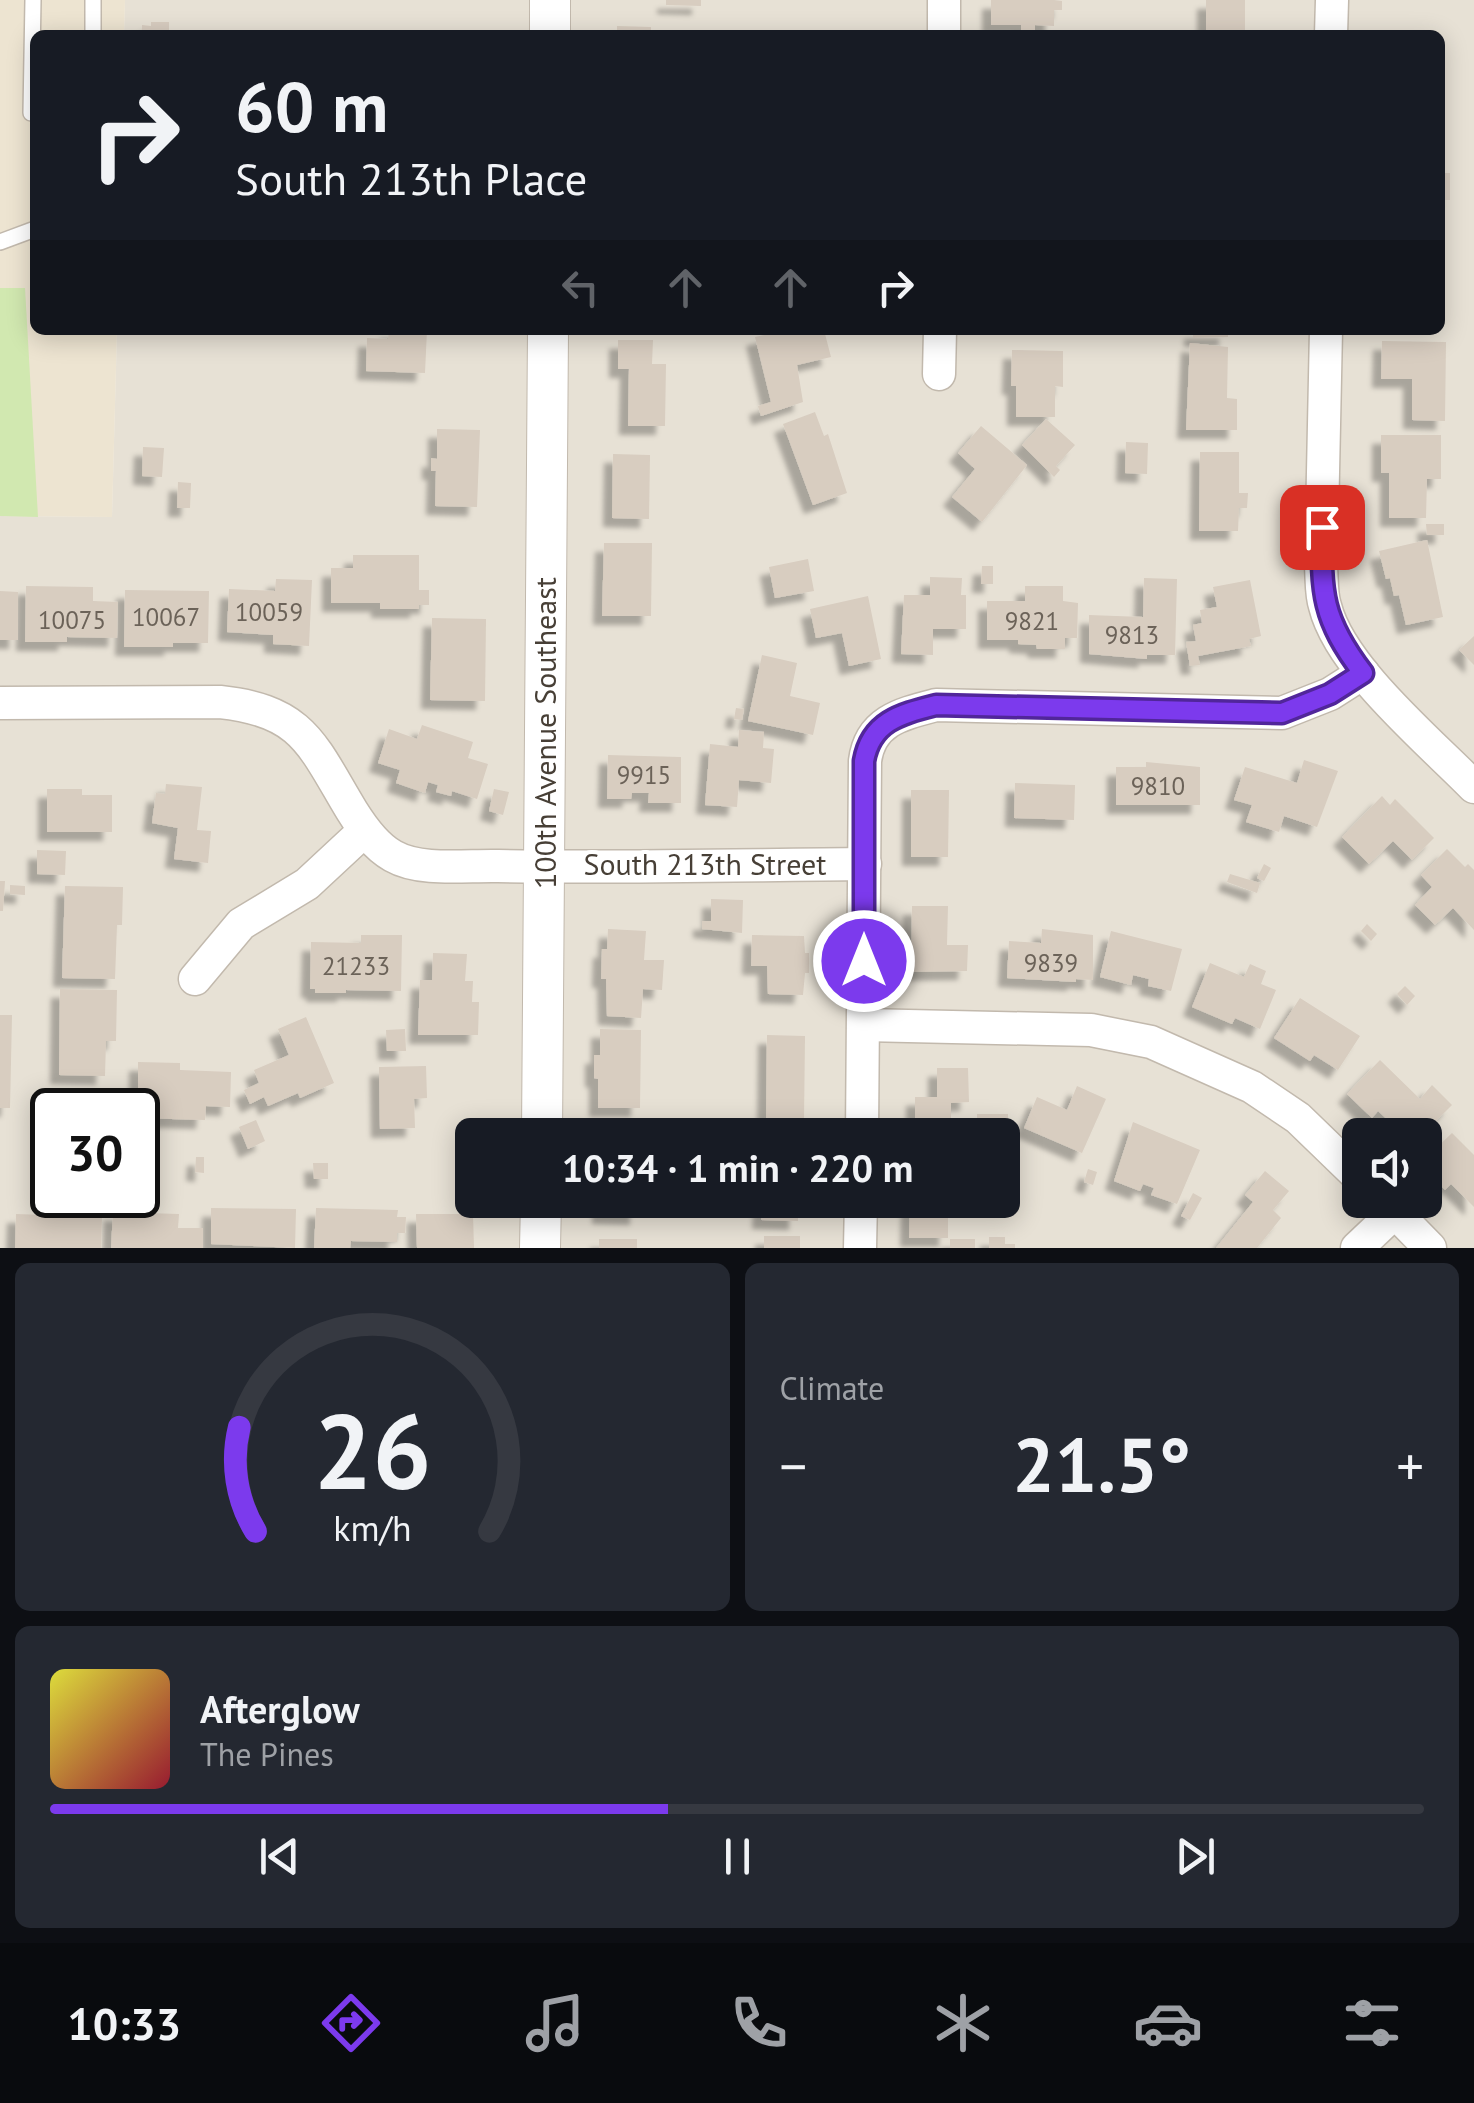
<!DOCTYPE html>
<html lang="en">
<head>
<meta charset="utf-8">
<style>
	body { margin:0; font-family:"PT Sans",sans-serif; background:#242831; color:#f1f3f6; height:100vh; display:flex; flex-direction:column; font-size:38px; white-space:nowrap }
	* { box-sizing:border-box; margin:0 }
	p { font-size:32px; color:#9ea1a6 }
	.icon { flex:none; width:55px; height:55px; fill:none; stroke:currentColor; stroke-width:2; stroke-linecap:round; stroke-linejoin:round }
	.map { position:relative; height:1248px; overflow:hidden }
	.side { display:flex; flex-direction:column; gap:15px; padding:15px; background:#0d0f14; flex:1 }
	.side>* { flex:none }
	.guide { position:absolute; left:30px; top:30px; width:1415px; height:305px; border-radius:15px; box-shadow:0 5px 25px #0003; background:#171b24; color:#f1f3f6; overflow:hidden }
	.fabs { position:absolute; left:1342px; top:1118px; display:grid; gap:20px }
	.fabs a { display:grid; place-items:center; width:100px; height:100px; border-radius:15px; background:#171b24; box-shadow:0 5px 25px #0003; font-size:50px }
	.speed { position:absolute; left:30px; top:1088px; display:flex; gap:20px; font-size:50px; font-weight:700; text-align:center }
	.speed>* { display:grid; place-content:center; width:130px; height:130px; border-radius:50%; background:#171b24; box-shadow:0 5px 25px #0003; line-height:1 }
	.speed .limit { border:5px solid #111; border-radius:15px; background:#fff; color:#111 }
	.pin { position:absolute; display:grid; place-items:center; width:85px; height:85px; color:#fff; margin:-42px; border-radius:20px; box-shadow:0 5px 15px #0006 }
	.me { position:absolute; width:110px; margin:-55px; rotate:0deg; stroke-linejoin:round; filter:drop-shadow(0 0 8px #0008) }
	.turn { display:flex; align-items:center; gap:35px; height:210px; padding:0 40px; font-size:45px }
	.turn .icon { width:130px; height:130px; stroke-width:2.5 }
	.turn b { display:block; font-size:70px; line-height:85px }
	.lanes { display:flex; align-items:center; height:95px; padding:0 40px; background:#0003; justify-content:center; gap:50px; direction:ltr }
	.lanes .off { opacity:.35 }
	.big { font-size:75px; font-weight:700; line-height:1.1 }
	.side .card { flex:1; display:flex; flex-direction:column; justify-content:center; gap:15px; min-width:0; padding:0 35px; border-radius:15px; background:#242831 }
	.side .dial { align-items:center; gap:0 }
	.dial svg { height:260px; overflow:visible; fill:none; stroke:#363941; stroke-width:7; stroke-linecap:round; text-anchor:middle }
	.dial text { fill:#f1f3f6; stroke:none }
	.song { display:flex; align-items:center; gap:30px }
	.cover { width:120px; height:120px; border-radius:15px; background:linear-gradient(135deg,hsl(60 70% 55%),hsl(350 70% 35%)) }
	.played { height:10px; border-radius:5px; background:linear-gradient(90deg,#7c3aed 45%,#363941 45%) }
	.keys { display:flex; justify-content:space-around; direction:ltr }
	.heat { display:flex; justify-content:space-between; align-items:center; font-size:55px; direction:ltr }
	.side .tiles { flex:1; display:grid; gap:15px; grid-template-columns:1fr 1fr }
	.card:last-child { grid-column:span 2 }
	.trip { position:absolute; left:455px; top:1118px; width:565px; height:100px; border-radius:15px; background:#171b24; box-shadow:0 5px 25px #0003; font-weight:700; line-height:100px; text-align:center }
	.menu { display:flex; height:160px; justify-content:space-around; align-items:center; background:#090b0e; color:#9ea1a6 }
	.menu .icon { width:70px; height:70px }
	.menu .selected { color:#7c3aed }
	.menu b { font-size:45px; color:#f1f3f6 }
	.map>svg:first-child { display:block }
</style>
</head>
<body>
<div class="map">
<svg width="1474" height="1248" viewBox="0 0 1474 1248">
	<defs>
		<filter id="shadow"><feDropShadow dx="-9" dy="9" stdDeviation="2.5" flood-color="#0004"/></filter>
	</defs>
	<rect width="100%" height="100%" fill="#f3efe7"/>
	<!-- residential -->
	<path fill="#e7e1d5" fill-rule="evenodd" d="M125 0H1474V1248H0V516L112 517 117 330H1440V35H124ZM52 1110H138V1195H52ZM472 1135H1002V1200H472ZM1360 1135H1425V1200H1360Z"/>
	<!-- education -->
	<polygon fill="#ede4d1" points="0,0 125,0 124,35 35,35 35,330 117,330 112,517 0,516"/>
	<!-- green -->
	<polygon fill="#d1e8b0" points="0,288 25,288 38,517 0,516"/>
	<!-- building -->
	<g fill="#d8cdc0" filter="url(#shadow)">
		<polygon points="666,0 701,0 701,6 666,5"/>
		<polygon points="991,0 1054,0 1062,1 1062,10 1054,10 1054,26 1035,25 1035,33 1021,33 1021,25 991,25"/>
		<rect x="1206" y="0" width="39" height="35"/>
		<polygon points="151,22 169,22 169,35 142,35 142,25 151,26"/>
		<polygon points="617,26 651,27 651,35 617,35"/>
		<polygon points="816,30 857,31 857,35 816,35"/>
		<rect x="1440" y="173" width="10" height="27"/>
		<polygon points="389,330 427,330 425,373 366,371 367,338 388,339"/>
		<polygon points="786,330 824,330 831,357 797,365 803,402 761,416 758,406 771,402 755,337"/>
		<polygon points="1193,330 1228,330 1228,337 1193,338"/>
		<polygon points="618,340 653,340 652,364 666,364 665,426 628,426 629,369 618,369"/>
		<polygon points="1382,341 1446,342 1445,421 1412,420 1412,379 1381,379"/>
		<polygon points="1190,343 1228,347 1227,398 1237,399 1237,430 1186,430"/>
		<polygon points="1012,350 1063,351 1063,387 1055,386 1055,417 1016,417 1016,386 1011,386"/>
		<polygon points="815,412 824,436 828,434 847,493 813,505 783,424"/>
		<polygon points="1046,419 1075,445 1056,466 1060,470 1054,477 1022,445"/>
		<polygon points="981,426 1027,465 982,522 952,497 975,469 958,453"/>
		<polygon points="437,429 480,430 477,507 435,506 436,471 431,471 431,458 437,459"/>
		<polygon points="1381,435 1441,435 1441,479 1427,479 1426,518 1389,518 1389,473 1381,473"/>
		<polygon points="1126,442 1148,443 1147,474 1125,473"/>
		<polygon points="143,447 164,448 162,477 142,476"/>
		<polygon points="1200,452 1239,452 1239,493 1248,493 1247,508 1239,508 1238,531 1199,531"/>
		<polygon points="613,454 650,455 649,519 612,518"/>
		<polygon points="178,482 191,483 190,508 177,508"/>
		<polygon points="1426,524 1444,524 1444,535 1427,535"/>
		<polygon points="1427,540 1443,617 1406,625 1399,595 1394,596 1390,578 1386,579 1379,551"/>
		<polygon points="604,543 652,543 651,616 602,616"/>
		<polygon points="353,555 419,555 419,590 429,590 429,605 419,605 419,609 380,609 380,603 331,603 331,568 353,568"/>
		<polygon points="808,559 814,591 775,598 769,567"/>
		<polygon points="982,566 993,566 993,584 981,584"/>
		<polygon points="930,577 962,578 961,595 966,595 966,629 933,629 933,655 901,654 904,595 930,595"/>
		<polygon points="1144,578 1177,579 1175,655 1147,655 1147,659 1089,654 1089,615 1143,617"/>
		<polygon points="276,579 312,580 309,646 273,644 273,635 227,632 229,589 275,591"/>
		<polygon points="1250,580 1261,636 1249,639 1251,646 1198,656 1200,665 1190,666 1186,642 1196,641 1193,625 1202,623 1200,610 1217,607 1213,587"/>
		<polygon points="26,586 93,587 93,601 118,602 117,638 67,637 67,642 25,642"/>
		<polygon points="1025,586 1063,586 1063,601 1078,603 1077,638 1065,638 1065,649 1037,649 1036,645 1018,644 1018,640 987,640 987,601 1025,601"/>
		<polygon points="125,590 209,591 208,643 173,643 173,647 124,647"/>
		<polygon points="0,591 18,592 18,640 0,640"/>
		<polygon points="868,596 881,659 849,666 842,633 816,638 810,609"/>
		<polygon points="432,618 486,619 485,701 430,700"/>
		<polygon points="1474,636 1474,665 1459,650"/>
		<polygon points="762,655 797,663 790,696 820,703 813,735 748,721"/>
		<polygon points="736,708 744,709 742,720 734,719"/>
		<polygon points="422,725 473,742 468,758 488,764 477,799 452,791 451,796 436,792 438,785 428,782 425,793 396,783 400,770 378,763 389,729 417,739"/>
		<polygon points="739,730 764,732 763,748 774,749 771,783 739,780 737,807 705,805 710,744 738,747"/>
		<polygon points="608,755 681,757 681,803 648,803 649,793 632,793 631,799 607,799"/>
		<polygon points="1304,760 1338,771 1317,827 1284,816 1279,832 1246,822 1252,805 1234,800 1245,767 1297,783"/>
		<polygon points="1146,762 1200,767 1200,805 1116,805 1116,767 1146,767"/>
		<polygon points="1015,783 1075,785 1074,820 1014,818"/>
		<polygon points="166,784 202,787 197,830 211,831 208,863 174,859 178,828 152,823 156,793 165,794"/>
		<polygon points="47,789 82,789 82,795 112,795 112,832 47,832"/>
		<polygon points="494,789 509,792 503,815 489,811"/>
		<polygon points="911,790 949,790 948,857 911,857"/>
		<polygon points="1382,796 1390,805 1395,799 1434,838 1412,860 1393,841 1369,864 1342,837"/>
		<polygon points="1447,849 1465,867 1468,864 1474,870 1474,930 1453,908 1435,925 1415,905 1432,887 1421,875"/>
		<polygon points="37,850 66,851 65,875 37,874"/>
		<polygon points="1264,864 1271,868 1264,881 1257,878"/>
		<polygon points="1230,874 1260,883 1257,893 1227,882"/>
		<polygon points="0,881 5,881 3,911 0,911"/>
		<polygon points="10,885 25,886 25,895 10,894"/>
		<polygon points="65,886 123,887 122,925 117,925 115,979 62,978"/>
		<polygon points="711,899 743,900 742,933 702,929 702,921 711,921"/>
		<polygon points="912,906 948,906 947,945 968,945 967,971 911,972"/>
		<polygon points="1367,924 1377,934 1371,941 1361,931"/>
		<polygon points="608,929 646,931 644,960 664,960 662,990 643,989 641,1018 607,1016 606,979 601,979 602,949 607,949"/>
		<polygon points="1042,929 1093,935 1093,980 1076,979 1076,982 1007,978 1009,941 1041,943"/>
		<polygon points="1111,931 1182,949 1171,991 1148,986 1149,979 1133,975 1131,985 1100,977"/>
		<polygon points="361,935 402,935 401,991 346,990 346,993 315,993 315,989 310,989 311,942 361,943"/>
		<polygon points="752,935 804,936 805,953 809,953 809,973 805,973 803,995 768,994 767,966 751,966"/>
		<polygon points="433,953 467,954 465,981 473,981 472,1002 479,1002 478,1035 418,1035 420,980 432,980"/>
		<polygon points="1210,963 1244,977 1250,964 1266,971 1261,984 1276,990 1260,1029 1235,1018 1232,1024 1192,1007"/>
		<polygon points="1405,986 1415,996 1407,1005 1397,994"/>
		<polygon points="60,989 117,990 116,1041 106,1041 105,1076 59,1075"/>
		<polygon points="1300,998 1360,1036 1338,1070 1314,1055 1310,1061 1274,1038"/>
		<polygon points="0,1015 12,1015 10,1108 0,1108"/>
		<polygon points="306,1017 334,1083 300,1098 298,1093 268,1106 264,1097 250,1104 244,1090 259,1083 254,1070 289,1055 278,1029"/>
		<polygon points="405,1029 406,1051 387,1051 386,1030"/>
		<polygon points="600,1029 641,1030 640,1108 598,1108 598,1079 594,1078 594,1055 600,1055"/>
		<polygon points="767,1035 805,1036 804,1120 766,1120"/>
		<polygon points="1380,1060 1420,1099 1432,1085 1452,1105 1422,1135 1404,1135 1378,1111 1372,1118 1347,1094"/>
		<polygon points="138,1062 180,1063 180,1070 231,1072 230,1107 206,1106 205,1120 138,1118"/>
		<polygon points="426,1066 427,1098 414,1099 415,1128 380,1129 379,1067"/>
		<polygon points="937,1068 968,1068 969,1102 951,1103 951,1135 915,1135 915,1097 937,1097"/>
		<polygon points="1077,1086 1106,1099 1082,1153 1024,1128 1037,1097 1067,1110"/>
		<polygon points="977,1114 1008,1114 1008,1151 1002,1151 1002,1135 977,1135"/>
		<polygon points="256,1120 265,1141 248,1149 239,1127"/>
		<polygon points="1133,1122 1200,1150 1177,1204 1151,1195 1154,1188 1143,1184 1140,1191 1114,1181"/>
		<polygon points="1452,1133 1474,1155 1474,1207 1451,1184 1445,1190 1425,1170 1425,1159"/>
		<polygon points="196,1157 204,1157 204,1173 195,1172"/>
		<polygon points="313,1163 328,1163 328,1179 314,1179"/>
		<polygon points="1088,1169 1097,1172 1093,1185 1084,1182"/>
		<polygon points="1265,1171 1289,1191 1273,1210 1281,1218 1257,1248 1216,1248 1253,1202 1245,1195"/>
		<polygon points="1193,1193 1202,1198 1190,1220 1181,1216"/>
		<polygon points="601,1200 639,1200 639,1216 601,1215"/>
		<polygon points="762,1200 798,1200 798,1221 761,1220"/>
		<polygon points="910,1200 948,1200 948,1238 909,1238"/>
		<polygon points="211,1208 296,1209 295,1248 211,1244"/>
		<polygon points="316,1208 398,1210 397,1217 406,1217 405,1233 397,1233 397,1242 351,1241 350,1248 314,1248"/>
		<polygon points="113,1212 179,1214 178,1228 203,1228 203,1248 111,1248"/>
		<polygon points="16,1214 102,1217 101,1248 15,1248"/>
		<polygon points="416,1214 473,1214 474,1248 417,1248"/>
		<rect x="764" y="1236" width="36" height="12"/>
		<polygon points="989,1237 1005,1237 1005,1244 1015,1244 1015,1248 989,1248"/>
		<rect x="599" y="1239" width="38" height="9"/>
		<rect x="950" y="1239" width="25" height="9"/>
	</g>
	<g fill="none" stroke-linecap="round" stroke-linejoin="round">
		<defs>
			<g id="service">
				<polyline points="93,35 93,0"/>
				<polyline points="31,113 33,0"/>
				<polyline points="0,242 35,229"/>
			</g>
			<g id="minor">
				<polyline points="944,35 944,0"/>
				<polyline points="1331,35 1332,0"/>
				<path d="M1326 330 1321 567C1322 579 1321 594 1325 606 1340 667 1429 741 1474 787"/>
				<polyline points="939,374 940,330"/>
				<path d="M0 703 220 702C304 711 312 745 352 811 362 827 375 846 393 856 421 872 467 865 498 866 620 868 743 865 865 864"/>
				<polyline points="195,979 241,924 307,884 364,831"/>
				<polyline points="864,1025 1091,1030 1151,1042 1252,1087 1298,1118 1360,1178"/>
				<path d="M862 1135 865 761C870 721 901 714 936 705L1282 713 1330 694 1363 673"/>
				<polyline points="1383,1200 1430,1248"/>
				<polyline points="860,1248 861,1200"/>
				<polyline points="1357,1248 1395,1212"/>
			</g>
			<g id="tertiary">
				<polyline points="550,35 550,0"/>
				<polyline points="542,1135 548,330"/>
				<polyline points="540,1248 541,1200"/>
			</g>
		</defs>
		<!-- service casing -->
		<use href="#service" stroke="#c2b9ad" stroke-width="18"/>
		<!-- minor casing -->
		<use href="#minor" stroke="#c2b9ad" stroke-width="35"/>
		<!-- tertiary casing -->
		<use href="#tertiary" stroke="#c2b9ad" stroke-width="42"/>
		<!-- service -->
		<use href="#service" stroke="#fff" stroke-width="15"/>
		<!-- minor -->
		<use href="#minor" stroke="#fff" stroke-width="32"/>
		<!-- tertiary -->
		<use href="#tertiary" stroke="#fff" stroke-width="40"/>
	</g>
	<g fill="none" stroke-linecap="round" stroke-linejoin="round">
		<defs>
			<path id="route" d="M864 961V761C871 721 901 714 936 705L1282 713 1330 694 1363 673C1322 619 1321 594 1322 527"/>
		</defs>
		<!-- route casing -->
		<use href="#route" stroke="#51269a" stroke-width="25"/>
		<!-- route -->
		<use href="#route" stroke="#7c3aed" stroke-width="18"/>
	</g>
	<g text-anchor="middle" stroke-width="8" stroke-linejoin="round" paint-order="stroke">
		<!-- number labels -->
		<g font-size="25" fill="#6b6258">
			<text x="269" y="621">10059</text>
			<text x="166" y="626">10067</text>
			<text x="72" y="629">10075</text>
			<text x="1032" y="630">9821</text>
			<text x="1132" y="644">9813</text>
			<text x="644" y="784">9915</text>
			<text x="1158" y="795">9810</text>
			<text x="1051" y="972">9839</text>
			<text x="356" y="975">21233</text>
		</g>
		<!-- street labels -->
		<g font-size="30" fill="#473f36" stroke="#fff">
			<text transform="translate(546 733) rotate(-90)" y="10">100th Avenue Southeast</text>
			<text x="705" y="875">South 213th Street</text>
		</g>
	</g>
</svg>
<div class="fabs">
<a><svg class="icon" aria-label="sound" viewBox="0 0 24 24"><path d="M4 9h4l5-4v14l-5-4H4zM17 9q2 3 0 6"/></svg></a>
</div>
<div class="speed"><div class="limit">30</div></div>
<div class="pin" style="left:1322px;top:527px;background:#d93025"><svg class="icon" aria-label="arrive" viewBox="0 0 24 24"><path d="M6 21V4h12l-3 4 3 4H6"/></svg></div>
<svg class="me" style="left:864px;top:961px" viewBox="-20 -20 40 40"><circle r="17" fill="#7c3aed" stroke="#fff" stroke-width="3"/><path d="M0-11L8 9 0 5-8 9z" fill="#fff"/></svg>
<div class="trip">10:34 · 1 min · 220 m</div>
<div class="guide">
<div class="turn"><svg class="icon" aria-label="right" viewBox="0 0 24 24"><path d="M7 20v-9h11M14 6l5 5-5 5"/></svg><div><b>60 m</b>South 213th Place</div></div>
<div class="lanes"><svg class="icon off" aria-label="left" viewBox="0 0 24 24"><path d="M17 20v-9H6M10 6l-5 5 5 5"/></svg><svg class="icon off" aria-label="ahead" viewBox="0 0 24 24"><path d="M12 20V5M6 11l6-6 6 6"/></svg><svg class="icon off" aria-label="ahead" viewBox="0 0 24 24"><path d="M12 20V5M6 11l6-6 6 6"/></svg><svg class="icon" aria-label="right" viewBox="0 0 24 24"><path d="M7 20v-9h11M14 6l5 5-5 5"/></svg></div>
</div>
</div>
<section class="side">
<div class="tiles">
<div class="card dial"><svg viewBox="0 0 100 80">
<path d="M14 69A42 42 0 1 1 86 69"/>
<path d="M14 69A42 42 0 0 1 9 37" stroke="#7c3aed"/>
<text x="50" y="56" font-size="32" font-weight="700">26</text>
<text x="50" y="72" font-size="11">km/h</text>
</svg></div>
<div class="card"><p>Climate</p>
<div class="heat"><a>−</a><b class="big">21.5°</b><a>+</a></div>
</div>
<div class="card">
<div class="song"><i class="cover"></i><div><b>Afterglow</b><p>The Pines</p></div></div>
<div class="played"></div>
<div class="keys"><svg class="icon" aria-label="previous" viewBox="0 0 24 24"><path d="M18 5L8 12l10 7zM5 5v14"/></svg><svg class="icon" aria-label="pause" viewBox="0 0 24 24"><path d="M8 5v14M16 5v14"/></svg><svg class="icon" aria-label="next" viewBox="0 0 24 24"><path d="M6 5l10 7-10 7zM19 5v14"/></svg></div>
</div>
</div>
</section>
<nav class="menu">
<b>10:33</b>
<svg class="icon selected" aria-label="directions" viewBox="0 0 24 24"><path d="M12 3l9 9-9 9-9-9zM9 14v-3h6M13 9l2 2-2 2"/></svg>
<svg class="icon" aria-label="music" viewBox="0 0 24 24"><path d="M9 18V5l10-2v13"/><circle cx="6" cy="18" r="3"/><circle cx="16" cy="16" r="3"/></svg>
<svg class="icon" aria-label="phone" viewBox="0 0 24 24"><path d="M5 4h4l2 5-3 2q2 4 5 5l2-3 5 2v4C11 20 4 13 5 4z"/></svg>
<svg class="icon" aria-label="climate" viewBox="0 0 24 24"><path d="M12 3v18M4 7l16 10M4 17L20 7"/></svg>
<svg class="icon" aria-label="car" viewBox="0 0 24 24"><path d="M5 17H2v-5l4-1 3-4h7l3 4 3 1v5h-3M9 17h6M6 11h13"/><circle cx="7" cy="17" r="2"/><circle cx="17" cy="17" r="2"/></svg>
<svg class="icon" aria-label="filters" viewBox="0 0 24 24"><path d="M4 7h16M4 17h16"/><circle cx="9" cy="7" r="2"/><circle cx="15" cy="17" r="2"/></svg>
</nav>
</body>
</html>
